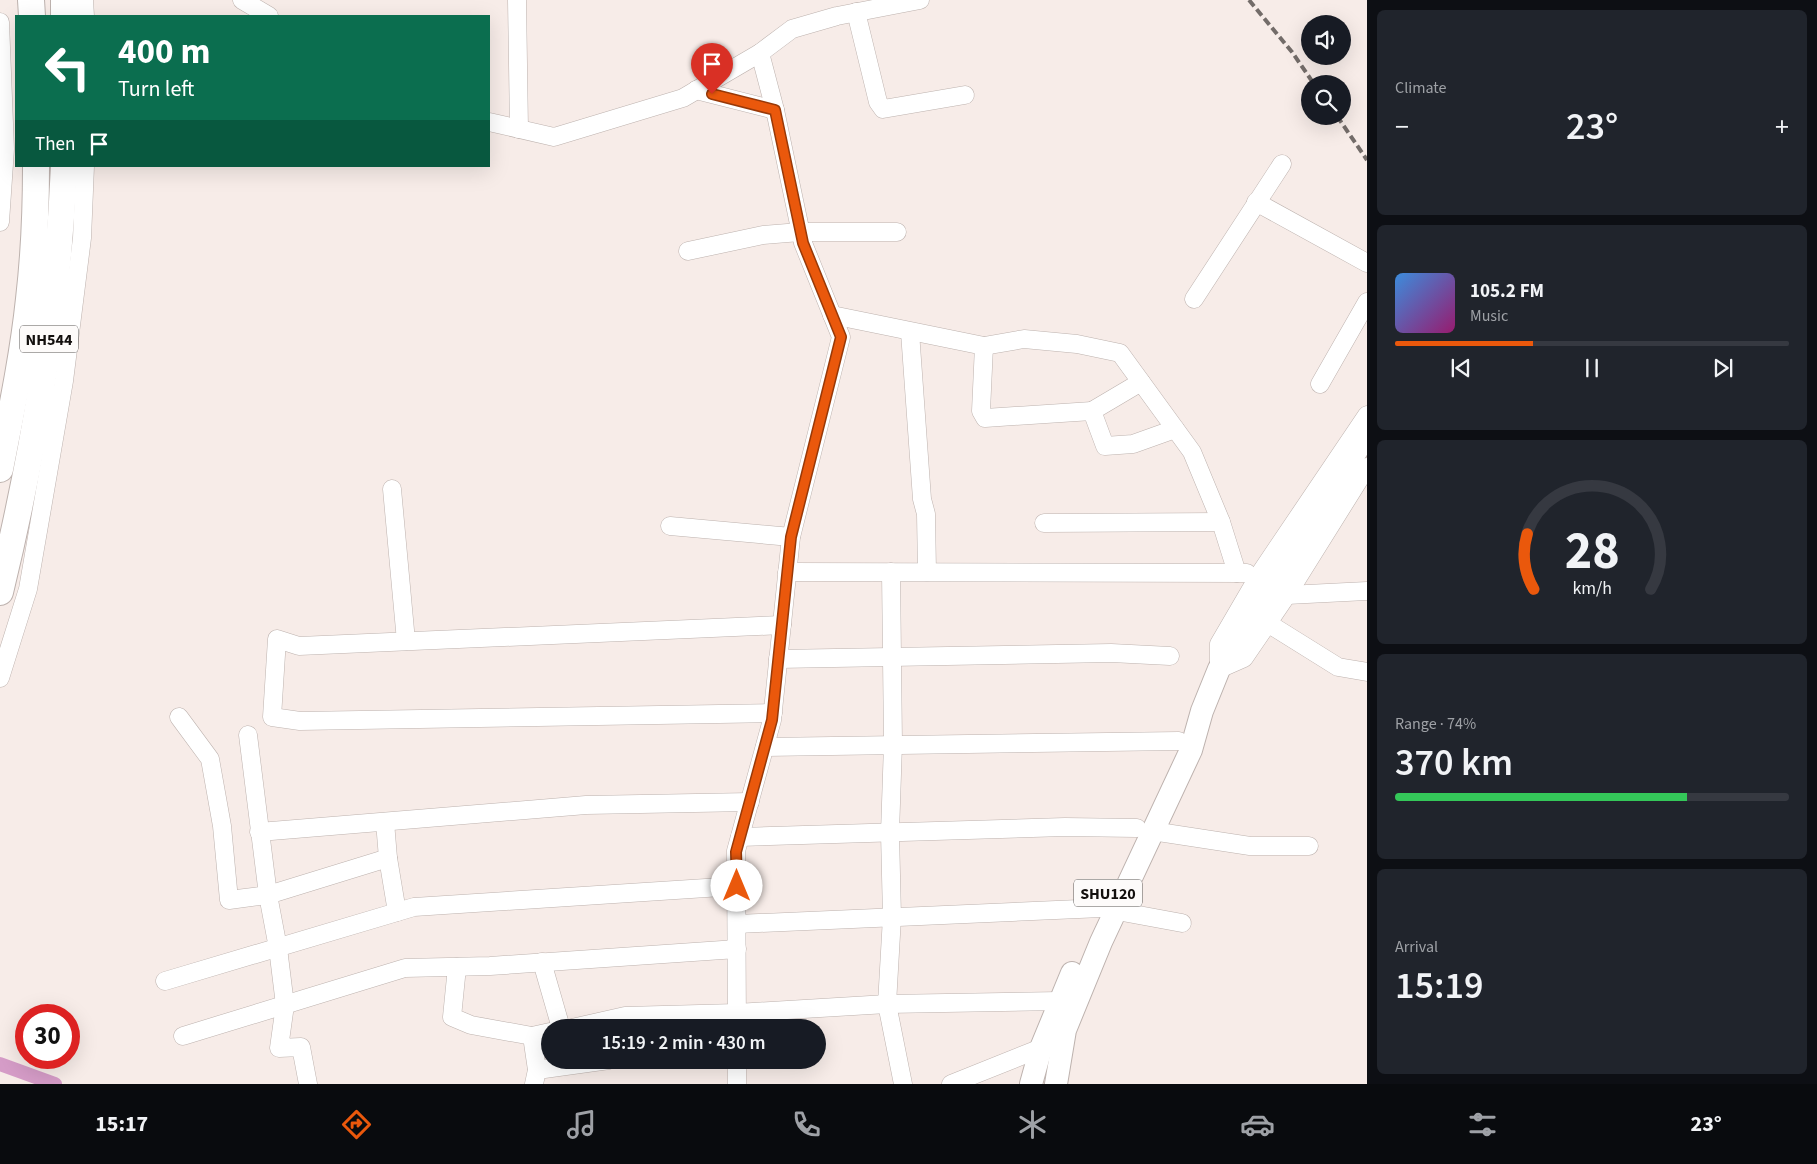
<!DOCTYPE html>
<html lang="en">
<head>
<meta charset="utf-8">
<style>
	body { margin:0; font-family:"Source Sans 3",sans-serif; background:#20242c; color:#f1f3f6; height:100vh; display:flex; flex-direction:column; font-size:19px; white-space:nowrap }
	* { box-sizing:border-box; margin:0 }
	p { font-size:16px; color:#9ea1a6 }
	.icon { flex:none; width:28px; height:28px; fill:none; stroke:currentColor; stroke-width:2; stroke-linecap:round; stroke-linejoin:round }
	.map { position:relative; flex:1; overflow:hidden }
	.drawer { display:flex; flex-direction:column; gap:10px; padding:10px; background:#0d0f14; width:450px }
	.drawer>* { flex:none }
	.top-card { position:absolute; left:15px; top:15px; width:475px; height:152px; border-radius:0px; box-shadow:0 5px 20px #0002; background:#0b6e4f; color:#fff; overflow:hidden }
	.fabs { position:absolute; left:1301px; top:15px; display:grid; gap:10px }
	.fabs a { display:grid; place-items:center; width:50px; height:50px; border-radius:50%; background:#171b24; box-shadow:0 5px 20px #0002; font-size:25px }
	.speed { position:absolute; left:15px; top:1004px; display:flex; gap:10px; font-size:25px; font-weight:700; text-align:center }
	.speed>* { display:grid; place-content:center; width:65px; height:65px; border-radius:50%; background:#171b24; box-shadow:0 5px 20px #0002; line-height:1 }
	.speed .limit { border:8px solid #d22; background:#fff; color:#111 }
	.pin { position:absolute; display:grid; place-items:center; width:42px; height:42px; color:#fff; margin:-51px -21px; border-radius:50% 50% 50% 0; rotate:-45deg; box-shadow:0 0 5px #0007 }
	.pin .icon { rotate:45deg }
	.me { position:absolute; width:55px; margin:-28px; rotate:0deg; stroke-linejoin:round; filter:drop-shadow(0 0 4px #0008) }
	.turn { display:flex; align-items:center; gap:18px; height:105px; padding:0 20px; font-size:22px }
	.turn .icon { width:65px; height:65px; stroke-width:2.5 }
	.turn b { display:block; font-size:35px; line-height:42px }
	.then { display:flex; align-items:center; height:48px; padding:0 20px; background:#0003; gap:10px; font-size:19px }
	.big { font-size:38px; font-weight:600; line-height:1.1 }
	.drawer .card { flex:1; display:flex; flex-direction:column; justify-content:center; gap:8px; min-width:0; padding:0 18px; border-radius:8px; background:#20242c }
	.drawer .dial { align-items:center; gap:0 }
	.dial svg { height:130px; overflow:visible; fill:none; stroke:#363941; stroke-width:7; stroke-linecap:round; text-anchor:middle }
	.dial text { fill:#f1f3f6; stroke:none }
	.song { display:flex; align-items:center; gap:15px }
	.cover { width:60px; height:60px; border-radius:8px; background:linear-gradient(135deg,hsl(210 70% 55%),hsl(320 70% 35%)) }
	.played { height:5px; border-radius:2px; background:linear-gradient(90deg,#ea580c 35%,#363941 35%) }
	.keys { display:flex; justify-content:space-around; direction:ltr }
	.heat { display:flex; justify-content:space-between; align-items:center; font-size:28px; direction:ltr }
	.charge { height:8px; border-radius:4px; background:linear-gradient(90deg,#34c759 74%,#363941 0) }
	.trip { position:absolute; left:541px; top:1019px; width:285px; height:50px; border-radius:25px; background:#171b24; box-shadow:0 5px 20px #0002; font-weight:600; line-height:50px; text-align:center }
	.tabs { display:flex; height:80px; justify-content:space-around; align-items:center; background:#090b0e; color:#9ea1a6 }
	.tabs .icon { width:35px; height:35px }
	.tabs .on { color:#ea580c }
	.tabs b { font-size:22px; color:#f1f3f6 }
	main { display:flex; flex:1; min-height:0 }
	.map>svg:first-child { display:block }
</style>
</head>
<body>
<main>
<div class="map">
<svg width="1367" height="1084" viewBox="0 0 1367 1084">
	<rect width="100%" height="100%" fill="#f7ece8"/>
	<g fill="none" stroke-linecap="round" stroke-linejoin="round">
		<!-- canal -->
		<polyline stroke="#d59cc7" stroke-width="14" points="0,1064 55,1084"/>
		<defs>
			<g id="minor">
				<polyline points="84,0 85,16"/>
				<polyline points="242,0 269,16"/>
				<polyline points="517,0 519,129"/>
				<polyline points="856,12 878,102 883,109 965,95"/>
				<polyline points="0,22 5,149 0,222"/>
				<polyline points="696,90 775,110"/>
				<polyline points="489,122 554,137 683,98 760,53 792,29 837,16 920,0"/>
				<polyline points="1256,202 1367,263"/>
				<polyline points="688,251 763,235 800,232 897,232"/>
				<polyline points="1194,299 1282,164"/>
				<polyline points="832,315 984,346 1024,339 1077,344 1120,353 1192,452 1221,522 1237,573"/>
				<polyline points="910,332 922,499 926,514 927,572"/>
				<polyline points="984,346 981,411 985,418 1092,411"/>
				<polyline points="1141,382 1092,411 1105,446 1133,444 1175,429"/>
				<polyline points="1320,384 1367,302"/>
				<polyline points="1367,415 1261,572 1219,644 1219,669 1244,658 1287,595 1367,467"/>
				<polyline points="392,489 406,641"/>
				<polyline points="1044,523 1221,522"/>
				<polyline points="670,526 791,537"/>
				<polyline points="787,572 1247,573"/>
				<polyline points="891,572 893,744 890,833 892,917 887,1004 903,1084"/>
				<polyline points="1287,595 1367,591"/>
				<polyline points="1269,624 1338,667 1367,672"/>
				<polyline points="778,659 1111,653 1170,656"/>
				<polyline points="0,678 28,589 64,381 82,238 85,166"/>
				<polyline points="773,713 300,721 272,717 277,639 299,646 782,625"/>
				<polyline points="179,717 210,759 222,826 229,900 268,895 248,735"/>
				<polyline points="765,747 1179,741"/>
				<polyline points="1152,831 1250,846 1309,846"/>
				<polyline points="259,832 586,805 750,802"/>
				<polyline points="740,837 1065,827 1137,828"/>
				<polyline points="388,858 397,912"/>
				<polyline points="1117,911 1182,923"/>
				<polyline points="737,924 1102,908"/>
				<polyline points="542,962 561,1028"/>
				<polyline points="457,967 452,1017 471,1025 532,1036"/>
				<polyline points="165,981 414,907 737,886"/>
				<polyline points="572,1028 625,1016 737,1013 887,1004 1060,1001"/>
				<polyline points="737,1028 736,851 772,720 791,537 841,337 803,243 775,110 760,53"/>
				<polyline points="183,1036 405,968 490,966 737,949"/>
				<polyline points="737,1060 737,1084"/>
				<polyline points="537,1070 609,1060"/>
				<polyline points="308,1084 301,1047 279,1048 285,1005 278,948 268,895 388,858 385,822"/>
				<polyline points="534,1084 537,1070 532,1036 550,1032"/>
				<polyline points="951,1084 1041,1048"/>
			</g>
			<g id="major">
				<polyline points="1031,1084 1041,1048 1072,973"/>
				<polyline points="1056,1084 1065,1030 1101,942 1191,750 1202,711 1219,669 1367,434"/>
			</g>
			<g id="highway">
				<polyline points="31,0 32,16"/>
				<polyline points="64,0 64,16"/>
				<path d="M0 469C11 413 23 356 29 299 34 256 36 210 36 166"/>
				<path d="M0 592C34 452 58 311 64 166"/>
			</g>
		</defs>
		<!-- minor casing -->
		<use href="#minor" stroke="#bdb2ae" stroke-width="19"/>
		<!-- major casing -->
		<use href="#major" stroke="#bdb2ae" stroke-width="24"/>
		<!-- highway casing -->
		<use href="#highway" stroke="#bdb2ae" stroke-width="28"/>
		<!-- minor -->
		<use href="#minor" stroke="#fff" stroke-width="18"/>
		<!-- major -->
		<use href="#major" stroke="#fff" stroke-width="22"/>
		<!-- highway -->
		<use href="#highway" stroke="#fff" stroke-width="26"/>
		<!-- rail -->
		<g stroke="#736c69" stroke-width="4" stroke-dasharray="8 4" stroke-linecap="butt">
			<polyline points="1249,0 1292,52 1314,84"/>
			<polyline points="1337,116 1367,160"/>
		</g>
	</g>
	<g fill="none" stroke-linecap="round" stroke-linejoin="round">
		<defs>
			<polyline id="route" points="712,94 775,110 803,243 841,337 791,537 772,720 736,852 737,886"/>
		</defs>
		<!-- route casing -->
		<use href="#route" stroke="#983908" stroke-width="12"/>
		<!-- route -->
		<use href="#route" stroke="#ea580c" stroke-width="9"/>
	</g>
	<g text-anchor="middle" stroke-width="4" stroke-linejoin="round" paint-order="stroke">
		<!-- shield labels -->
		<g fill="#fdfbfa" stroke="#595655" stroke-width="1">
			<rect x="20" y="325.5" width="58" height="27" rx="4"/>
			<rect x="1074" y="879.5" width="68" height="27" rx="4"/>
		</g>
		<g font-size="16" font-weight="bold" fill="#13100e">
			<text x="49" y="345">NH544</text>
			<text x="1108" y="899">SHU120</text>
		</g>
	</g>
</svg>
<div class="fabs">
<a><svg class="icon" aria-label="sound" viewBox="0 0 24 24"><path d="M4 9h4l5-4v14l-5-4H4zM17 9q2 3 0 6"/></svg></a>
<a><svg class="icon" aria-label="search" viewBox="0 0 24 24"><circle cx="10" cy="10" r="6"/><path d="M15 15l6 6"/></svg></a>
</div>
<div class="speed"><div class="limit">30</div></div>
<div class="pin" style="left:712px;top:94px;background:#d93025"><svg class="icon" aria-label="arrive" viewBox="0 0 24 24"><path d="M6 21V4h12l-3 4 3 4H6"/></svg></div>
<svg class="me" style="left:737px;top:886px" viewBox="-20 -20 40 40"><circle r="19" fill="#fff"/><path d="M0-13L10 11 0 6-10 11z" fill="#ea580c"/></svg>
<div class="trip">15:19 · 2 min · 430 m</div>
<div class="top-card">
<div class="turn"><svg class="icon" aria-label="left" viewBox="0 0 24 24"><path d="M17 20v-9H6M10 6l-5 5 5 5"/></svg><div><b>400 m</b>Turn left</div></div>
<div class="then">Then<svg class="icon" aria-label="arrive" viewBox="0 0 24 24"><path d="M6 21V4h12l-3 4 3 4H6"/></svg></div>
</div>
</div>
<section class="drawer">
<div class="card"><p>Climate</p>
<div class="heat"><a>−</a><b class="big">23°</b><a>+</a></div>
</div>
<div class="card">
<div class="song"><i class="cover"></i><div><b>105.2 FM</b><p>Music</p></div></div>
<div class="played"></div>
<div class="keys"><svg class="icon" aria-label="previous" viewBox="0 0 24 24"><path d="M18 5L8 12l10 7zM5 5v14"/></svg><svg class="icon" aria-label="pause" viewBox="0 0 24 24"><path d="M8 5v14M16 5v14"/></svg><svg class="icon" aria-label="next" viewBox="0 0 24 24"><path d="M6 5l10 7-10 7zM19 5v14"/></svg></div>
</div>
<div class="card dial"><svg viewBox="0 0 100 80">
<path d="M14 69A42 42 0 1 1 86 69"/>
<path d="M14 69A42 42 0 0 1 10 35" stroke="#ea580c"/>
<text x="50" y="56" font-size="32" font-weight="700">28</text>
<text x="50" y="72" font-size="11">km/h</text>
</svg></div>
<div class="card"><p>Range · 74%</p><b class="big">370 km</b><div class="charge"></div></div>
<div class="card"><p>Arrival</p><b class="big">15:19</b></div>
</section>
</main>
<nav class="tabs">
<b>15:17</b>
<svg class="icon on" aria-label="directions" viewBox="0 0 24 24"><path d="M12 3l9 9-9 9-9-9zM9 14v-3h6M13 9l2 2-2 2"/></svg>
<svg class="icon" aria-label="music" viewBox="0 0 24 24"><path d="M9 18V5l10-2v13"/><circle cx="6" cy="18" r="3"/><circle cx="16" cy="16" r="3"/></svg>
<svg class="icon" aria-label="phone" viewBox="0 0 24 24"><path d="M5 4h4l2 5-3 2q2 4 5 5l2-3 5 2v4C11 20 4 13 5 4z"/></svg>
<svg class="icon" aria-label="climate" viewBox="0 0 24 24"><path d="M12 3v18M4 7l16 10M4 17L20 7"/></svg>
<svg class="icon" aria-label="car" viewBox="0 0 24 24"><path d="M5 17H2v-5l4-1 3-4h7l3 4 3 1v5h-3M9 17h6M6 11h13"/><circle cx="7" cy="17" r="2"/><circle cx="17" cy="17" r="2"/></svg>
<svg class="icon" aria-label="filters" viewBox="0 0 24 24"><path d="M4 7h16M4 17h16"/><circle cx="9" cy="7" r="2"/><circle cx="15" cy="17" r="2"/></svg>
<b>23°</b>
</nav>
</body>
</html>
